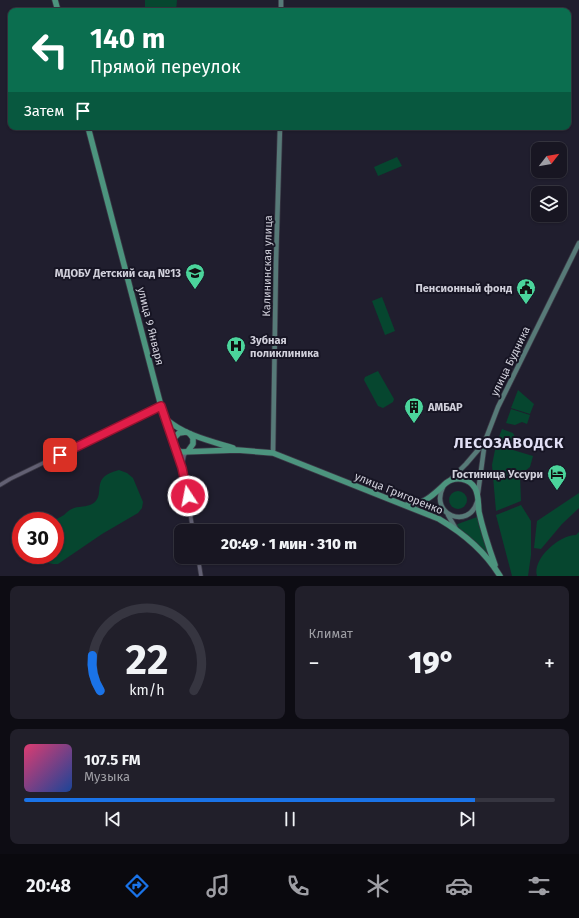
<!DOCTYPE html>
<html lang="ru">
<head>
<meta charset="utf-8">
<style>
	body { margin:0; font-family:"Fira Sans",sans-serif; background:#211f2a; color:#f1f3f6; height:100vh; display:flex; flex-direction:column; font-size:15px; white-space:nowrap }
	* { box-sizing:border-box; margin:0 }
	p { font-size:13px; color:#9f9fa5 }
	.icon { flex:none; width:22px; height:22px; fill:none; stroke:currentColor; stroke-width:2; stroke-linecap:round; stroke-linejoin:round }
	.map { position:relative; height:576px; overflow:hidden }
	.details { display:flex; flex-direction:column; gap:10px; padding:10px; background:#0d0c13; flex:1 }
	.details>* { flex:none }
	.banner { position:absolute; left:8px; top:8px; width:563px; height:122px; border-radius:8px; box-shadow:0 1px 3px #0004,0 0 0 1px #363540; background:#0b6e4f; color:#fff; overflow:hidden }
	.needle { width:26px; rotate:59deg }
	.tools { position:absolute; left:531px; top:142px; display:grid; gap:8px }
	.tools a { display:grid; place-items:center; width:36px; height:36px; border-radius:8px; background:#181622; box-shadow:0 1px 3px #0004,0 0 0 1px #363540; font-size:20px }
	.speed { position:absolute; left:12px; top:512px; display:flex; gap:8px; font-size:20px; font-weight:700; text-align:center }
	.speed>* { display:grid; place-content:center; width:52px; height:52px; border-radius:50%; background:#181622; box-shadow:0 1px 3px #0004,0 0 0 1px #363540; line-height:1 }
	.speed .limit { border:6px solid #d22; background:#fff; color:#111 }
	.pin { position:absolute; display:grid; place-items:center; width:34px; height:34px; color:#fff; margin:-17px; border-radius:8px; box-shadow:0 2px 6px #0006 }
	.me { position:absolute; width:44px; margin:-22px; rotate:349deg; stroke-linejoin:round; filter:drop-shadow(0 0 3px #0008) }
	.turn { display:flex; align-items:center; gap:14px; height:84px; padding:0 16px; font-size:18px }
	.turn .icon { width:52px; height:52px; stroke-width:2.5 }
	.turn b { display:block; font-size:28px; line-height:34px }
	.then { display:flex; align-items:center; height:38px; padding:0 16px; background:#0003; gap:8px; font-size:15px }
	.big { font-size:30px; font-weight:800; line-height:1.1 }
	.details .tile { flex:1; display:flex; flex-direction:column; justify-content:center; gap:6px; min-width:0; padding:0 14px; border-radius:8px; background:#211f2a }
	.details .dial { align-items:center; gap:0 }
	.dial svg { height:104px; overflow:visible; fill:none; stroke:#363540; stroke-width:7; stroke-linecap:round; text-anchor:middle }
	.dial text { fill:#f1f3f6; stroke:none }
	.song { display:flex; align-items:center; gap:12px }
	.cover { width:48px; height:48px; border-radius:6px; background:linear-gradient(135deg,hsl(340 70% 55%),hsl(220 70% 35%)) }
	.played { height:4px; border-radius:2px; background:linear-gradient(90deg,#1a73e8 85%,#363540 85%) }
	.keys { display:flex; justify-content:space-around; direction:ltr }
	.heat { display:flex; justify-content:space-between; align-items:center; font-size:22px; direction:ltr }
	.details .tiles { flex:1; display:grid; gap:10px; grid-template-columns:1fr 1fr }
	.tile:last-child { grid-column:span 2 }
	.trip { position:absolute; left:174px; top:524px; width:230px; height:40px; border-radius:8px; background:#181622; box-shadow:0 1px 3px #0004,0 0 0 1px #363540; font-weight:800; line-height:40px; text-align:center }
	.dock { display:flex; height:64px; justify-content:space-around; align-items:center; background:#0a090e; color:#9f9fa5 }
	.dock .icon { width:28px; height:28px }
	.dock .on { color:#1a73e8 }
	.dock b { font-size:18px; color:#f1f3f6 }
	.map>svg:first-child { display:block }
</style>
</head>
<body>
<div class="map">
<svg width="579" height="576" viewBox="0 0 579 576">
	<rect width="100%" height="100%" fill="#201e2e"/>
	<!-- green -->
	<g fill="#06462f">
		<polygon points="145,0 177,0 176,11 148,11 145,8"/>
		<polygon points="397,157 402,166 378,176 374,167"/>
		<polygon points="382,297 395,331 385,335 372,301"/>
		<polygon points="378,371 394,399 393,402 383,408 378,406 364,380 365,377"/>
		<polygon points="518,390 534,404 530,414 511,408"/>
		<polygon points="511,409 530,415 527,424 522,422 515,425 506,423"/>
		<polygon points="502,429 513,433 516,439 522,441 520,449 497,442"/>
		<polygon points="496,445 533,456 530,467 520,475 521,501 496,511 492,465"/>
		<path d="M119 470 127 473 133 478 143 502 142 508 138 513 102 534 58 564H53L49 563 46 555H55V521H53C56 519 61 517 64 515 67 512 69 510 74 508 81 506 90 507 95 502 105 492 90 477 119 470Z"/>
		<circle cx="458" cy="500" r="9"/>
		<polygon points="579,493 579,508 562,524 541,549 534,548 537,521"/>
		<polygon points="521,505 531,521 531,555 528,576 512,576 496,515"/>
		<polygon points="477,517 489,558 455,525"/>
		<path d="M579 532V576H537C532 559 559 535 576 535Z"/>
	</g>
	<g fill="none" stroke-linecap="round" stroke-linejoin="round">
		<defs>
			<g id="minor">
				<polyline points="175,448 185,482 193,531"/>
				<polyline points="182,467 184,456 186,452"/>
				<polyline points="0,485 10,479 161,406"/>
				<polyline points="198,557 201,576"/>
			</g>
			<g id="secondary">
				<polyline points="281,11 281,0"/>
				<polyline points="273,453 276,262 280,127"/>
				<polyline points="450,480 466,464 484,443"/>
				<path d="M443 487C429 515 469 530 477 502"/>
				<polyline points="478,493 485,441 498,407 579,243"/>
				<polyline points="448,515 456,529"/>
			</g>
			<g id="primary">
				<polyline points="55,0 58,11"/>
				<polyline points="88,127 161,406 173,441"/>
				<path d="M166 419C184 435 210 441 233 448"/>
				<path d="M186 432 179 433 174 438C173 444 175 449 181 452L237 450 273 453 439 519C463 533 486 553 500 576"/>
				<polyline points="188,451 193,444 193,438 190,434"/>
				<path d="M407 505C424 505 434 494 446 483 455 476 469 478 475 488 479 495 478 504 479 512 483 530 489 548 495 565"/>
			</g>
		</defs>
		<!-- minor casing -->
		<use href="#minor" stroke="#3a3845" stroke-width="5"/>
		<!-- secondary casing -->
		<use href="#secondary" stroke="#3a3845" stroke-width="6"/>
		<!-- primary casing -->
		<use href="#primary" stroke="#3a3845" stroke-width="7"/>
		<!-- minor -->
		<use href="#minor" stroke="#626073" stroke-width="3.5"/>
		<!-- secondary -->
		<use href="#secondary" stroke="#577a78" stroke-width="4.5"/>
		<!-- primary -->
		<use href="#primary" stroke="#4c947e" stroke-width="5.5"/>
	</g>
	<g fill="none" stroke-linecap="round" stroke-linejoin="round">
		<defs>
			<polyline id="route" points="60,455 161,406 182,468 188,496"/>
		</defs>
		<!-- route casing -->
		<use href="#route" stroke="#92132f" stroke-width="10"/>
		<!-- route -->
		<use href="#route" stroke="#e11d48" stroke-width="7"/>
	</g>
	<!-- icons -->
	<defs>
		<symbol id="school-pin" viewBox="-11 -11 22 30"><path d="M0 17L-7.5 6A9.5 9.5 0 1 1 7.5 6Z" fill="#4bd49b" stroke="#171524"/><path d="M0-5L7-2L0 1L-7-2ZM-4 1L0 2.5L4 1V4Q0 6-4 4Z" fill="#111"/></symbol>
		<symbol id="civic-pin" viewBox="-11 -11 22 30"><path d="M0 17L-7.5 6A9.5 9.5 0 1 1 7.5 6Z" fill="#4bd49b" stroke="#171524"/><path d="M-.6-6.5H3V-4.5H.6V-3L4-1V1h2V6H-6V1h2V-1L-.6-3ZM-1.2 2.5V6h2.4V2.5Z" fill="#111"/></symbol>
		<symbol id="hospital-pin" viewBox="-11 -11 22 30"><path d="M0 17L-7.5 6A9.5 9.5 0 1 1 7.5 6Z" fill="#4bd49b" stroke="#171524"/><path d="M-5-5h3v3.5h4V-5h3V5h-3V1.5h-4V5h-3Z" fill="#111"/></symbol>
		<symbol id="building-pin" viewBox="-11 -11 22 30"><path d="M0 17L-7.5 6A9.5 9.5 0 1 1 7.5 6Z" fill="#4bd49b" stroke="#171524"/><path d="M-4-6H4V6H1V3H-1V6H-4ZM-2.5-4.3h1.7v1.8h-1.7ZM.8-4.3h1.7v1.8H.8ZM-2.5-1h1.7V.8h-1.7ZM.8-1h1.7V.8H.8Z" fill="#111"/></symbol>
		<symbol id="hotel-pin" viewBox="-11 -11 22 30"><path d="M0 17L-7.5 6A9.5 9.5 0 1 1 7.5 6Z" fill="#4bd49b" stroke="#171524"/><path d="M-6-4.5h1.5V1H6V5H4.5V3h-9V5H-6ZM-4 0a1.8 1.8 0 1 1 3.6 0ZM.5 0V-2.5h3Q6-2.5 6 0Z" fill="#111"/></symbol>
	</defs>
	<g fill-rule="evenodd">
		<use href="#school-pin" x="184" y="262" width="22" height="30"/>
		<use href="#civic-pin" x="515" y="277" width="22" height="30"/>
		<use href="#hospital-pin" x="225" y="335" width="22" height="30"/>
		<use href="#building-pin" x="403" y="396" width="22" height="30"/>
		<use href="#hotel-pin" x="546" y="463" width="22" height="30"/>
	</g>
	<g text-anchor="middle" stroke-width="4" stroke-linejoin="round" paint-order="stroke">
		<!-- street labels -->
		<g font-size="11" fill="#d1d0db" stroke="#171524">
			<text transform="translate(267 266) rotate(-89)" y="4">Калининская улица</text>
			<text transform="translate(151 326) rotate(76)" y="4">улица 9 Января</text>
			<text transform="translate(510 361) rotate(-64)" y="4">улица Будника</text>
			<text transform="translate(399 493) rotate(22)" y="4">улица Григоренко</text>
		</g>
		<!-- poi labels -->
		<g font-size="11" font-weight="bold" fill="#d1d0db" stroke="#171524" text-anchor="end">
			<text x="181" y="277">МДОБУ Детский сад №13</text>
			<text x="512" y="292">Пенсионный фонд</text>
			<text x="250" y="344" text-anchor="start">Зубная<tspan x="250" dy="13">поликлиника</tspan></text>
			<text x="428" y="411" text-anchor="start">АМБАР</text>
			<text x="543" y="478">Гостиница Уссури</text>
		</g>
		<!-- district labels -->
		<g font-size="15" font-weight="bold" letter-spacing="1" fill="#e1dff5" stroke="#171524">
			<text x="509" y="448">ЛЕСОЗАВОДСК</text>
		</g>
	</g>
</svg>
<div class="tools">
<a><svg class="needle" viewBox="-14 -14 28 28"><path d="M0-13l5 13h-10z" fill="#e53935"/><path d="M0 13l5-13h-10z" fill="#9f9fa5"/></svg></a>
<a><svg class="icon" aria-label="layers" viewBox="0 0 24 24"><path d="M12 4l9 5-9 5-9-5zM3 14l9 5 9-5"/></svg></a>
</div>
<div class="speed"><div class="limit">30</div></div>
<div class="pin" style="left:60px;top:455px;background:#d93025"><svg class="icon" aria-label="arrive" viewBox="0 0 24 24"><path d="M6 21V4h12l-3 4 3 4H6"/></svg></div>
<svg class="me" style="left:188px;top:496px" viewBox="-20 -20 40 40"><circle r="17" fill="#e11d48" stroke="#fff" stroke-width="3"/><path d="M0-11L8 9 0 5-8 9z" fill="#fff"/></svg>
<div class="trip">20:49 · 1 мин · 310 m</div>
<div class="banner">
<div class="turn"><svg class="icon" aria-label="left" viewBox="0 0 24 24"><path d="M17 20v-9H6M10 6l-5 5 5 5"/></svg><div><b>140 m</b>Прямой переулок</div></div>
<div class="then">Затем<svg class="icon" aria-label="arrive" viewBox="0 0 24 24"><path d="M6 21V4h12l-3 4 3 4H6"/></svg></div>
</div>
</div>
<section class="details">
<div class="tiles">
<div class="tile dial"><svg viewBox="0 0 100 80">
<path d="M14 69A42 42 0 1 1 86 69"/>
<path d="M14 69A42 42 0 0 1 8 42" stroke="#1a73e8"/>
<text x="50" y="56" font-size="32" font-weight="700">22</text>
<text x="50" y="72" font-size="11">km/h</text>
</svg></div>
<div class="tile"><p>Климат</p>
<div class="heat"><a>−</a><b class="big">19°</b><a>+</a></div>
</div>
<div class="tile">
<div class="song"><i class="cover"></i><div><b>107.5 FM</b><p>Музыка</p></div></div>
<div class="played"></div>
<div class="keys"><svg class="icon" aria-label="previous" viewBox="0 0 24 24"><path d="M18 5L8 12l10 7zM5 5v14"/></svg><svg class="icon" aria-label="pause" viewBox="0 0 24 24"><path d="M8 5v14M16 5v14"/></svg><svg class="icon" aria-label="next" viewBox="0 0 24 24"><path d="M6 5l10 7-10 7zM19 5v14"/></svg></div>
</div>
</div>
</section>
<nav class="dock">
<b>20:48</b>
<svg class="icon on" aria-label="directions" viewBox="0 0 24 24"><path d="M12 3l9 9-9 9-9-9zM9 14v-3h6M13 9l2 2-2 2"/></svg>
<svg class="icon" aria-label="music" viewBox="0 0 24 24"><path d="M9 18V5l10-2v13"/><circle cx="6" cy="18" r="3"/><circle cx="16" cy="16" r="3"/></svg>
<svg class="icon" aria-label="phone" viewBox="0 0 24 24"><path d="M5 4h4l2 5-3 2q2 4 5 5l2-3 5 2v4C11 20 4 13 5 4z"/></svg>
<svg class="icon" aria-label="climate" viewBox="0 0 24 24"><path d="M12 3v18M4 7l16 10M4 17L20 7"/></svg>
<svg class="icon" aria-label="car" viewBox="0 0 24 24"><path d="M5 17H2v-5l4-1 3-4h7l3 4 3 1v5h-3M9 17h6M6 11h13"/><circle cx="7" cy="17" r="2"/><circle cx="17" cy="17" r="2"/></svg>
<svg class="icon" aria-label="filters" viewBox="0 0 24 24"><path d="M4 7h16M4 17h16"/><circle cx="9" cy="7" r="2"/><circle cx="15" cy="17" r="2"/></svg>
</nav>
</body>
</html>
